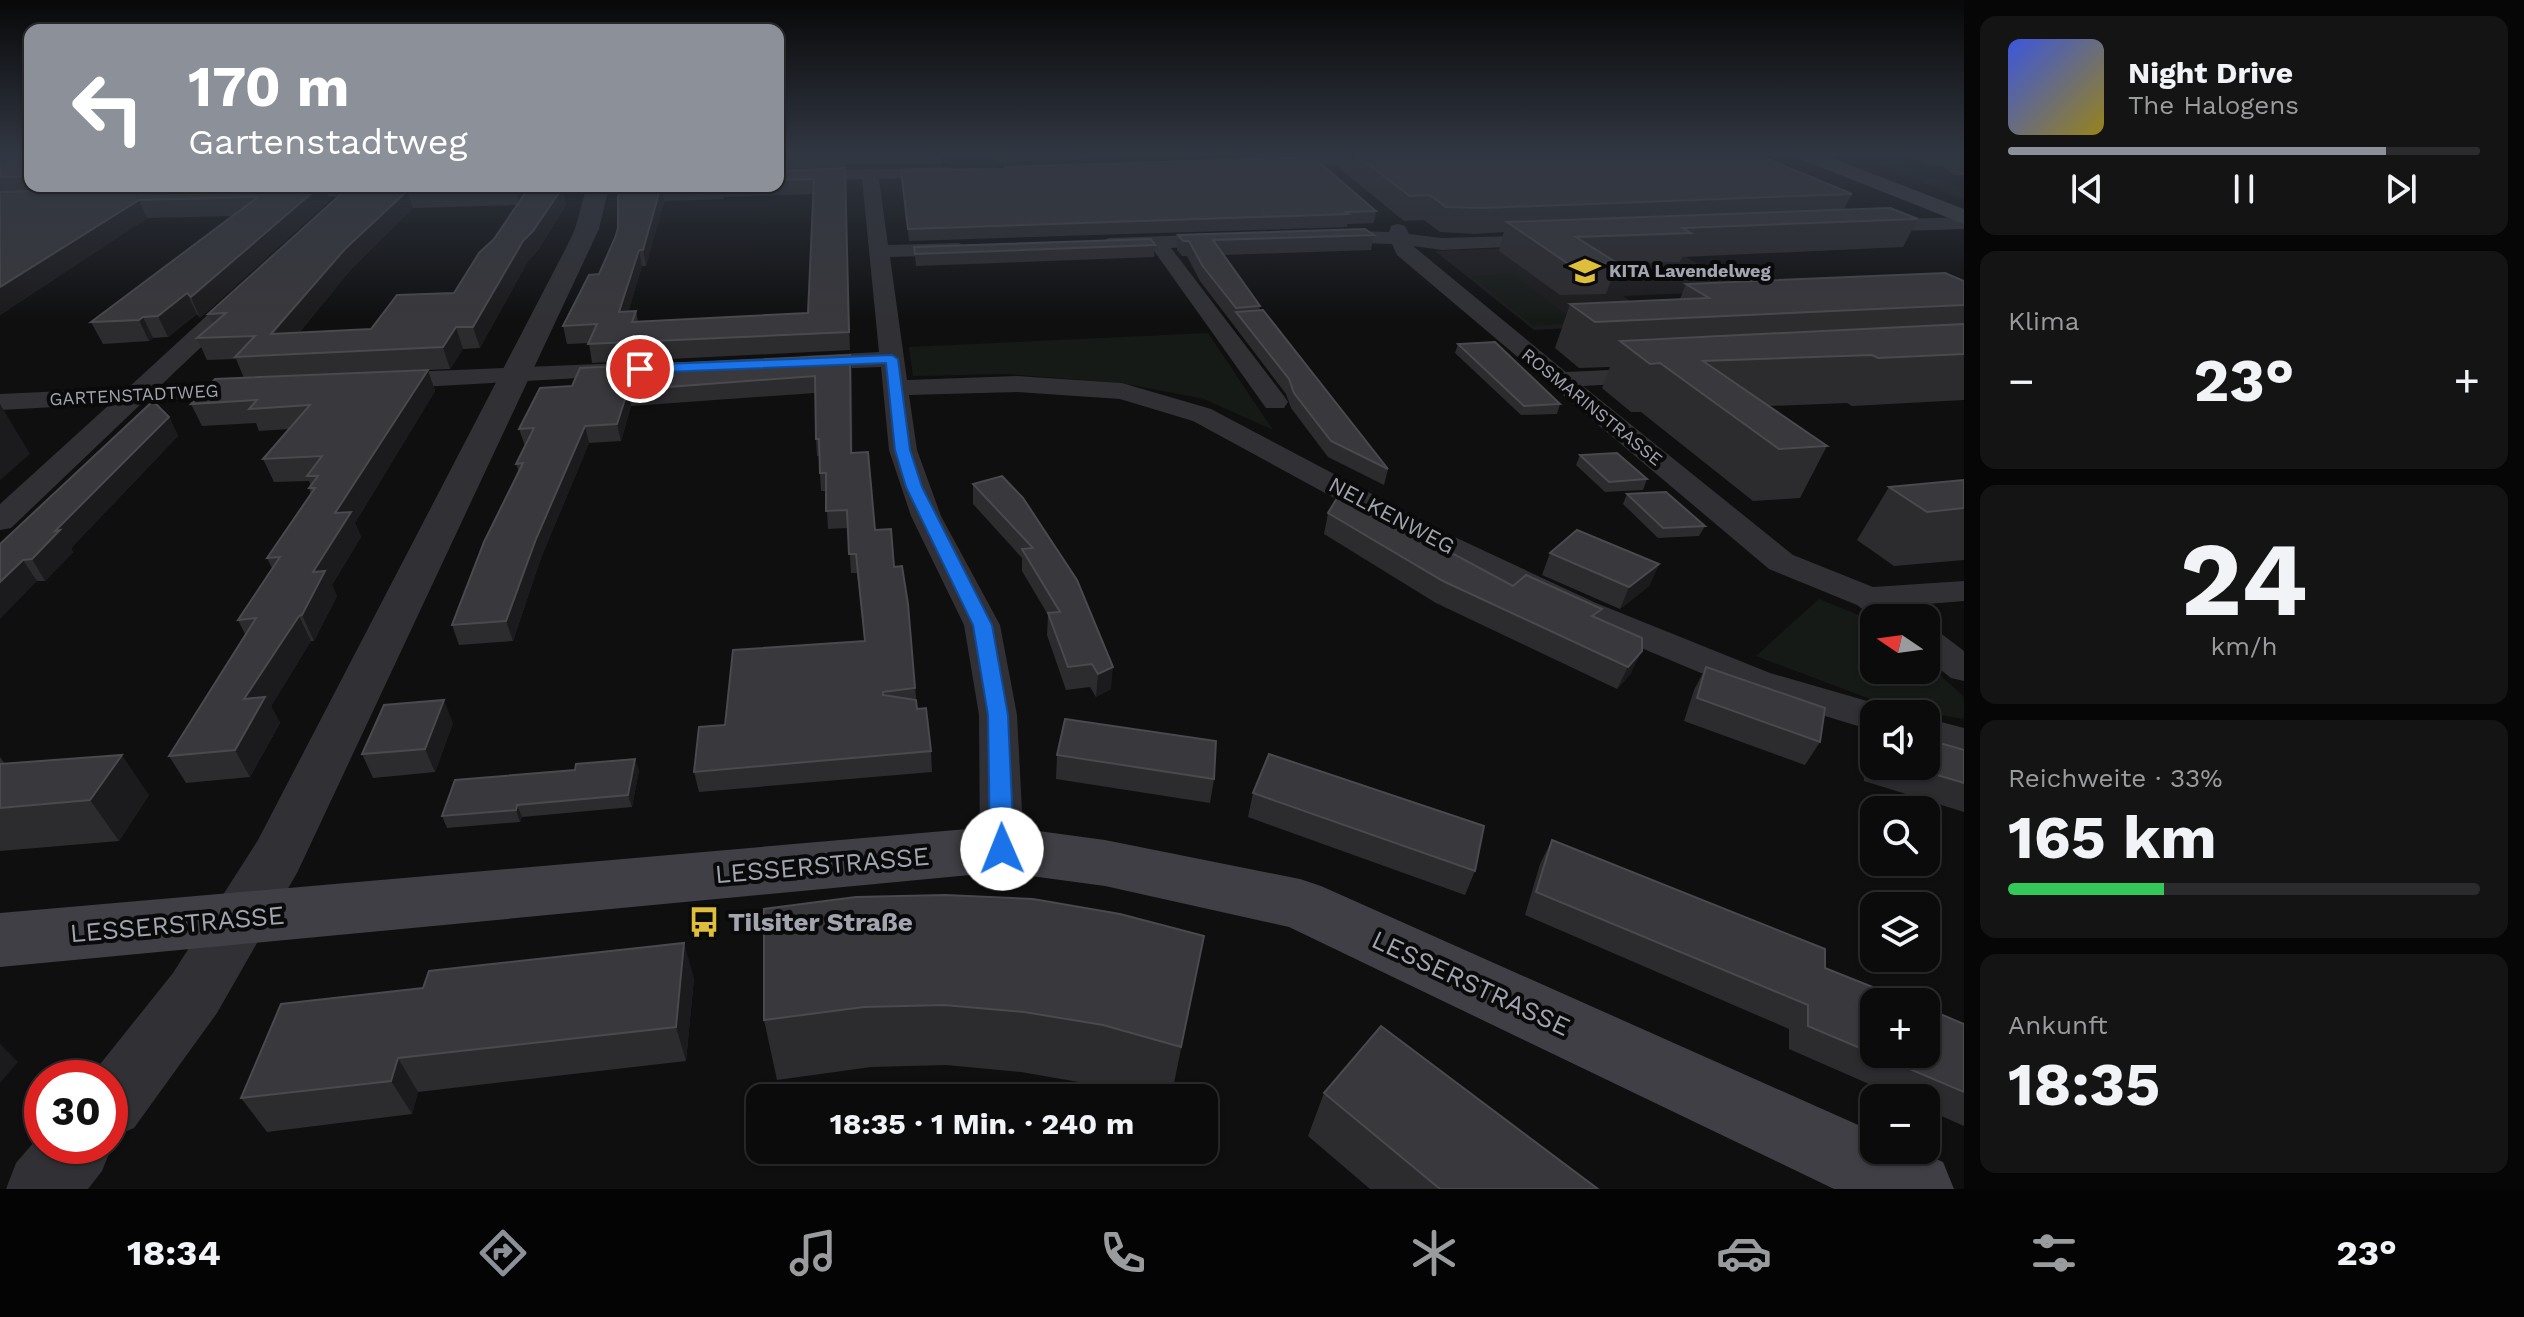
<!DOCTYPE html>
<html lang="de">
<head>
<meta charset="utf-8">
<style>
	body { margin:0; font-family:"Work Sans",sans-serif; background:#141415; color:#f1f3f6; height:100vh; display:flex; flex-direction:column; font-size:30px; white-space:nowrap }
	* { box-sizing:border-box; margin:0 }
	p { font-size:26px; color:#9a9b9d }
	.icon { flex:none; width:44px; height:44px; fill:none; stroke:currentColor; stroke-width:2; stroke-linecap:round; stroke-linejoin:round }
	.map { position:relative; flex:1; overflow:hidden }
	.details { display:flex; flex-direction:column; gap:16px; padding:16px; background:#060607; width:560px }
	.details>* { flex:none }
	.banner { position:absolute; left:24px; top:24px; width:760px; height:168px; border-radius:16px; box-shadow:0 2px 6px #0004,0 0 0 2px #2b2b2d; background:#8c9099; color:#fff; overflow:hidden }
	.needle { width:52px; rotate:283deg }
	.controls { position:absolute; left:1860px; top:604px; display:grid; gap:16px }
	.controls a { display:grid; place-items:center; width:80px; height:80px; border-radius:16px; background:#0b0b0c; box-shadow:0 2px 6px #0004,0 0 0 2px #2b2b2d; font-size:40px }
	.speed { position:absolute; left:24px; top:1060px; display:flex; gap:16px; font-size:40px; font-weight:700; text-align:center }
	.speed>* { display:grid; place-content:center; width:104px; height:104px; border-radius:50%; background:#0b0b0c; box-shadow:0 2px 6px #0004,0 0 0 2px #2b2b2d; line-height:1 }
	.speed .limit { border:12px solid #d22; background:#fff; color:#111 }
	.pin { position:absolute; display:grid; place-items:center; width:68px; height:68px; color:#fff; margin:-34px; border:4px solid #fff; border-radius:50%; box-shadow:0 2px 8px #0007 }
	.me { position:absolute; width:88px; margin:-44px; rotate:359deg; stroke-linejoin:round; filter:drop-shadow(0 0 6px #0008) }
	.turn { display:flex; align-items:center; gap:28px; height:168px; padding:0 32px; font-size:36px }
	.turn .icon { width:104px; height:104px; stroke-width:2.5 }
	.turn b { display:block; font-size:56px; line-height:68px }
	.big { font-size:60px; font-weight:700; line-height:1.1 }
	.details .tile { flex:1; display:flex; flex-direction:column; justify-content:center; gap:12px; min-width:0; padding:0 28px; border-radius:16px; background:#141415 }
	.details .dial { align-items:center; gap:0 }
	.dial b { font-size:104px; line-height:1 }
	.song { display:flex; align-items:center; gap:24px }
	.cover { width:96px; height:96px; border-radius:12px; background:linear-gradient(135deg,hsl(230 70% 55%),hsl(50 70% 35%)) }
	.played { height:8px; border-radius:4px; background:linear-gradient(90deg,#8c9099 80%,#2b2b2d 80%) }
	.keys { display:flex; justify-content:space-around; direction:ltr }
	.heat { display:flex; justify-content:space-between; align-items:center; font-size:44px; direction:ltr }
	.charge { height:12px; border-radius:6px; background:linear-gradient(90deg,#34c759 33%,#2b2b2d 0) }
	.trip { position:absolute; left:746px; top:1084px; width:472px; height:80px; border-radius:16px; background:#0b0b0c; box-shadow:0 2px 6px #0004,0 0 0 2px #2b2b2d; font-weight:700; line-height:80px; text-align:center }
	.tabs { display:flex; height:128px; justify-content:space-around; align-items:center; background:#040405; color:#9a9b9d }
	.tabs .icon { width:56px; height:56px }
	.tabs .active { color:#8c9099 }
	.tabs b { font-size:36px; color:#f1f3f6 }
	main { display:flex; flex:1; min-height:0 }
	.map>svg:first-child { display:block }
</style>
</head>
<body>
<main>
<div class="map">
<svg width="1964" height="1189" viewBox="0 0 1964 1189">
	<rect width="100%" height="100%" fill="#0f0f10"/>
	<!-- built -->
	<polygon fill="#1c1b1d" points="1661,242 1743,291 1623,296 1661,323 1534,330 1435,251"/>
	<!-- green -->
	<g fill="#161a17">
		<polygon points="1866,158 1883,159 1964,189 1964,200"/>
		<polygon points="1512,274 1577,323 1533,326 1471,276"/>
		<polygon points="1208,333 1273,430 1204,399 1122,383 1006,374 913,376 909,347"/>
		<polygon points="1819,599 1874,621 1874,670 1926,670 1926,662 1964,697 1964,719 1889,706 1756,656"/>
	</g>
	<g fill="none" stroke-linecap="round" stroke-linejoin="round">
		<!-- minor -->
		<g fill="#313135" fill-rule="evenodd">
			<polygon points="1346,155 1390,155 1393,158 1385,163 1270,167 1262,162 1270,157"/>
			<polygon points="946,167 952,168 954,172 952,176 879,179 888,245 959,243 969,249 959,255 890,257 907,380 1017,376 1122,383 1211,409 1446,533 1596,603 1770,673 1888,707 1892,714 1874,714 1874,731 1744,691 1572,619 1424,547 1193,421 1120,399 1017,392 909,395 917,450 941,516 1000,625 1017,715 1024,849 1018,861 1002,867 986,861 980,849 979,715 964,625 911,516 889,450 881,367 803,370 794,368 791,363 794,358 803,356 879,352 862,179 778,182 778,172"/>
			<polygon points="392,186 396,190 387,195 280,198 271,193 280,188"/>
			<polygon points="1964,217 1964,229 1871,232 1862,226 1871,220"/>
			<polygon points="1398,224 1405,226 1409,234 1442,238 1553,235 1556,239 1546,245 1442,250 1413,246 1566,372 1652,368 1661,370 1664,375 1661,380 1652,382 1583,386 1793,555 1873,587 1964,581 1964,601 1903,606 1914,618 1874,618 1857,605 1769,569 1397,255 1392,244 1328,242 1318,236 1328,230 1389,232 1391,226"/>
			<polygon points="1223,234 1230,236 1233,240 1230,244 1171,248 1284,396 1288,402 1284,408 1266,408 1152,248 1108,250 1098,244 1108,238"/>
			<polygon points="246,286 254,287 257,292 254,297 160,386 247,381 256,384 260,389 256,394 143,402 11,528 0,530 0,504 110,404 0,410 0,394 128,388 238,287"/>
			<polygon points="623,363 632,365 635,370 632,375 384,389 375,386 371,381 375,376 384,373"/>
			<polygon points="1926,629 1939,632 1964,651 1964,681 1951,678 1926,658"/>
			<polygon points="1926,718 1964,728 1964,756 1926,746"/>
		</g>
		<!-- tertiary -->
		<g fill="#313135" fill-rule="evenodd">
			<polygon points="587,186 609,186 599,229 298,871 217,1013 134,1128 110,1138 110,1078 89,1078 173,973 258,840 567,246 575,229"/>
			<polygon points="42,1133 42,1146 110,1146 110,1141 112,1146 102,1171 88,1189 6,1189 16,1163"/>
		</g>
		<!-- secondary -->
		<g fill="#3f3f45" fill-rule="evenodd">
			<polygon points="1797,155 1824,155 1964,209 1964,224 1800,159"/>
			<polygon points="1002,826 1105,840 1300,879 1321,886 1874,1132 1874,1150 1915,1150 1943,1162 1954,1189 1834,1189 1289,927 1105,886 1002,872 0,967 0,913"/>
		</g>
	</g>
	<!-- wall -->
	<g fill="#2c2b2e" fill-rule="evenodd">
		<polygon points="0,155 30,155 30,186 325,186 330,200 200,318 197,314 168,337 153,338 149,341 103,344 91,322 233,216 147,218 0,315"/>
		<polygon points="778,155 942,155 942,164 845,164 845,167 778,169"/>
		<polygon points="996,155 1234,155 999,162"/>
		<polygon points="1342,155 1758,155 1852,194 1844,209 1918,219 1903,247 1682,257 1680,262 1617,264 1606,294 1560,295 1499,251 1504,232 1475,234 1440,232 1424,220 1404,221 1339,168"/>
		<polygon points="1912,155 1964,155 1964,175 1954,175 1942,166 1925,165"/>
		<polygon points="1005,167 1376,211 1374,223 1347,224 1347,227 909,241 901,170 1005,169"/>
		<path d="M845 168 850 350 592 363 589 343 567 344 563 326 599 274 618 228 620 186H778V171ZM813 194 808 313 638 321 636 311 628 312 642 266H646L664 201 723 199 724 197Z"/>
		<path d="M350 186H540L546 189 562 188 566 205 538 250 528 261 480 348 463 349 450 369 428 370 435 391 355 523 361 537 332 585 337 596 314 641H311L271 706 280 723 250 777 186 783 169 756 246 636 238 620 272 568 267 558 311 494 309 488 311 486 309 481 274 482 263 459 289 429 259 431 256 423 202 426 191 404 244 378 236 359 207 360 197 338 213 324 208 314ZM518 205 494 239 454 293 371 329 299 333 352 268 413 208Z"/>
		<polygon points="1178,235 1374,235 1371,250 1224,255 1260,306 1259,311 1388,469 1384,485 1328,457 1291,408 1286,394 1200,281 1187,256 1182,256 1177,250"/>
		<polygon points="1155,245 1154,257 916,266 914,247"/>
		<polygon points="1964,281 1964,400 1852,406 1847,403 1769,406 1827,446 1800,498 1753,501 1641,412 1631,412 1602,388 1610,367 1579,368 1555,348 1570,304 1680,299 1686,284"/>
		<polygon points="1458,344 1560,404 1557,414 1521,415 1455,353"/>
		<polygon points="850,355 852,453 875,530 894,567 908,604 917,709 931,751 932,772 699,792 694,772 725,725 865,641 857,573 851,573 848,528 828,529 826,491 821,491 819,456 817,456 816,439 815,393 631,406 621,441 589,443 541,558 513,641 459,645 452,625 519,472 516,464 525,446 519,429 572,386"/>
		<polygon points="169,417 178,436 71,548 73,552 45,581 37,581 0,544"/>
		<polygon points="1580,455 1647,479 1643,490 1605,492 1576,465"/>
		<polygon points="1002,476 1111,689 1096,697 1090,687 1066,690 1047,635 1048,615 1022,571 1022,558 973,504 973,484"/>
		<polygon points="1964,480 1964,560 1894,566 1857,540 1889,487"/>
		<polygon points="1627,494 1705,526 1699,536 1658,538 1623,504"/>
		<polygon points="1328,513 1642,638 1631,673 1617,689 1436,603 1324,534"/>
		<polygon points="1550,553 1659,564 1649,586 1620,609 1542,575"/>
		<polygon points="1706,667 1820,742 1805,765 1684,721 1694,690"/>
		<polygon points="453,723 435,772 373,778 362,754"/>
		<polygon points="1874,729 1874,766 1926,766 1964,750 1964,812 1864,781 1862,747"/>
		<polygon points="1057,755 1214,779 1210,803 1056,779"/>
		<polygon points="0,757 5,764 149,795 119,841 0,851"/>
		<polygon points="639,770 632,807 522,817 520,822 447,828 442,816"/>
		<polygon points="1253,793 1475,871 1465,895 1248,817"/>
		<polygon points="1552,840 1825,968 1964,1024 1964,1126 1926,1109 1926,1098 1901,1098 1789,1049 1789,1029 1525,915 1540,864"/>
		<polygon points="1204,936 1171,1098 1140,1098 1096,1085 1021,1072 946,1065 871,1067 777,1080 764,1020"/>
		<polygon points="694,978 686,1061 418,1092 412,1114 267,1132 241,1098"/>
		<polygon points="1324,1093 1598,1189 1370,1189 1308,1136"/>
	</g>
	<!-- shaded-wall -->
	<g fill="#1b1a1c">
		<polygon points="845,168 846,183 850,350 849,332"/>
		<polygon points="320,186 325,186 330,200 200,318 191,297"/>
		<polygon points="517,186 540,186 520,205 515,187"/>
		<polygon points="661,186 664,201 646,266 643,250"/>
		<polygon points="562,188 566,205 538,250 528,261 480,348 473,327 523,241"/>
		<polygon points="407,191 413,208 352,268 280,356 271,334 345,249"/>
		<polygon points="139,200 147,218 0,315 0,287"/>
		<polygon points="639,250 642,266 623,330 619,312"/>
		<polygon points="187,293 197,314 168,337 158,316"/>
		<polygon points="143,317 153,338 149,341 139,320"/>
		<polygon points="456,327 463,349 450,369 443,347"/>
		<polygon points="850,355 852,371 853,470 851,453"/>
		<polygon points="428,370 435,391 355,523 361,537 332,585 337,596 314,641 302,615 313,572 335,513"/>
		<polygon points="628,390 631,406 621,441 617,424"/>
		<polygon points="0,404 30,454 0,480"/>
		<polygon points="169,417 178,436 71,548 73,552 45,581 32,559 55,531"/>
		<polygon points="585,426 589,443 541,558 513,641 506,621 536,539"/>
		<polygon points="23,560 37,581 0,619 0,582"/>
		<polygon points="1659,564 1649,586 1620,609 1629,587"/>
		<polygon points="299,616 311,641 271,706 280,723 250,777 235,750 244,699"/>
		<polygon points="1642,651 1631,673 1617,689 1628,667"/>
		<polygon points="1113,667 1111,689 1096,697 1098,674"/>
		<polygon points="444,700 453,723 435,772 425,749"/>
		<polygon points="122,755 149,795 119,841 90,800"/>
		<polygon points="635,759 639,770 632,807 628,795"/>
		<polygon points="517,805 522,817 520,822 516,810"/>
		<polygon points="684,943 694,978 686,1061 676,1027"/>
		<polygon points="0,1044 18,1062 0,1083"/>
		<polygon points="398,1058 418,1092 412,1114 391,1081"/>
	</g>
	<!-- building -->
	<g fill="#39383c" stroke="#49494e" stroke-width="2">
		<polygon points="0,155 30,155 30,176 0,177"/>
		<polygon points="1356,155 1758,155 1852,194 1482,208 1446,207 1430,195 1410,196"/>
		<polygon points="1313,157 1376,211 1346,212 1349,214 908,229 901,170 1006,169 1005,167"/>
		<polygon points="845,168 849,332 588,344 597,324 563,326 589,275 599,274 615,238 618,228 618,197 620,186 665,186 661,186 643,250 639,250 619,312 636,311 632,322 808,313 814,179 778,180 778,171"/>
		<polygon points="214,186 320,186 191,297 187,293 158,316 143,317 139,320 91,322 258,197 139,200 0,287 0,192"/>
		<polygon points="350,186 517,186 407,191 345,249 271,334 371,329 397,295 454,293 479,253 494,239 530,186 540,186 546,189 562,188 533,231 523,241 473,327 456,327 443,347 235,357 255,336 197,338 226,313 208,314"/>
		<polygon points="1890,208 1918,219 1683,228 1691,233 1576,237 1617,263 1570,265 1507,222"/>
		<polygon points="1365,229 1374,235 1213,240 1260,306 1236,308 1202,265 1189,241 1183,241 1178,235"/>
		<polygon points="1151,239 1155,245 915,254 914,247"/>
		<polygon points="1945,273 1964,281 1964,305 1595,322 1570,304 1709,298 1686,284"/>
		<polygon points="1263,310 1388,469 1331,441 1294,393 1289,379 1236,312"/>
		<polygon points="1964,324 1964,354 1878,358 1872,355 1703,361 1827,446 1779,449 1660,363 1650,364 1620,341"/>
		<polygon points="1495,342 1560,404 1524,406 1458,344"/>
		<polygon points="850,355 851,453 868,452 875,530 891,529 894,567 902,566 908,604 915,688 883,692 883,695 916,700 917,709 926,708 931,751 694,772 699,727 725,725 733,650 865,641 856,554 849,554 847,510 826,511 826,473 820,473 819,439 816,439 815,376 628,390 617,424 585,426 536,539 506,621 452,625 484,542 523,463 516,464 534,428 519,429 540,388 572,386 580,368"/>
		<polygon points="428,370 335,513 351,512 313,572 325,571 302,615 299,616 244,699 265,697 235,750 169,756 256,618 238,620 280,557 267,558 315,488 309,488 318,476 307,476 322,456 263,459 310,405 249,409 257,400 191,404 215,379"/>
		<polygon points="153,401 169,417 55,531 60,530 32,559 23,560 0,582 0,544"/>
		<polygon points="1617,453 1647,479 1609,482 1580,455"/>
		<polygon points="1002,476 1023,498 1077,580 1113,667 1098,674 1092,664 1068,667 1048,613 1060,612 1022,549 1033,548 973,484"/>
		<polygon points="1964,480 1964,508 1927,512 1889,487"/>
		<polygon points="1666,492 1705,526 1663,528 1627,494"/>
		<polygon points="1340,493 1513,586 1526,575 1602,609 1592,616 1642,638 1642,651 1628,667 1443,581 1328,513"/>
		<polygon points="1577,530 1659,564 1629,587 1550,553"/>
		<polygon points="1706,667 1825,708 1820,742 1697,698"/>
		<polygon points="444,700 425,749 362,754 384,705"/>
		<polygon points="1065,719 1216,741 1214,779 1057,755"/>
		<polygon points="1926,739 1964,750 1964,783 1907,766 1926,766"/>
		<polygon points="1269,754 1484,826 1475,871 1253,793"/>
		<polygon points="122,755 90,800 0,808 0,764"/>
		<polygon points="635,759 628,795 517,805 516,810 442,816 455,780 575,770 576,764"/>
		<polygon points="1552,840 1825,949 1825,968 1910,1002 1874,1002 1874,1054 1926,1054 1926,1008 1964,1024 1964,1092 1808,1026 1808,1005 1536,892"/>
		<polygon points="945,895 1033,899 1120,914 1204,936 1181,1047 1103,1025 1024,1012 944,1005 864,1007 764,1020 764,909 856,897"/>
		<polygon points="684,943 676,1027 398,1058 391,1081 241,1098 281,1004 423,988 429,971"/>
		<polygon points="1381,1026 1598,1189 1440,1189 1324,1093"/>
	</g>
	<!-- sky -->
	<linearGradient id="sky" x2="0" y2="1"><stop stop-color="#080809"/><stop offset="0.48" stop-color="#313742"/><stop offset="1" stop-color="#313742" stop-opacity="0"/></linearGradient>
	<rect width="1964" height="321" fill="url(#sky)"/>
	<!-- route -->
	<polygon fill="#1a73e8" stroke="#114b97" stroke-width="2" points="892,355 898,359 910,450 922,487 992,625 1008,715 1014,849 1010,856 1002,859 993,856 990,849 988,715 973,625 906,487 895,450 886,363 640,373 634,369 640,365"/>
	<!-- icons -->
	<defs>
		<symbol id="school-bare" viewBox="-9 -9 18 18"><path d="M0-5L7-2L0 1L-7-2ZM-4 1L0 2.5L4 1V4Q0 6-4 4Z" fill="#debe3a" stroke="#0a0a0b" stroke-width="2.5" paint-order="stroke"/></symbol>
		<symbol id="bus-bare" viewBox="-9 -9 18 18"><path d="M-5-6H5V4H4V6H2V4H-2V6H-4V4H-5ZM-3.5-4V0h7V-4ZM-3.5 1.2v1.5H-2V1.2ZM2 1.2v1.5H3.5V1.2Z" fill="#debe3a" stroke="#0a0a0b" stroke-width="2.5" paint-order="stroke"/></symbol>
	</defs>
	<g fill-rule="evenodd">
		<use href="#school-bare" x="1563" y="249" width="44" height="44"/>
		<use href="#bus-bare" x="682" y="900" width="44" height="44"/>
	</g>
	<g text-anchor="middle" stroke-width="8" stroke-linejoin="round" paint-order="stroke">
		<!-- far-poi labels -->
		<g font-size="18" font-weight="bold" fill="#a2a4b0" stroke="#0a0a0b" text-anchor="start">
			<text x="1609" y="277">KITA Lavendelweg</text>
		</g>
		<!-- far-street labels -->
		<g font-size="18" fill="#a2a4b0" stroke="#0a0a0b">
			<text transform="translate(134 395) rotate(-3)" y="6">GARTENSTADTWEG</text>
			<text transform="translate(1592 407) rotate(39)" y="6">ROSMARINSTRASSE</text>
		</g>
		<!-- street labels -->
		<g font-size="22" fill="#a2a4b0" stroke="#0a0a0b">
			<text transform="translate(1392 515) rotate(28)" y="8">NELKENWEG</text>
		</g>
		<!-- near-street labels -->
		<g font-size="26" fill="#a2a4b0" stroke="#0a0a0b">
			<text transform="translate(822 865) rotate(-5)" y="9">LESSERSTRASSE</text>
			<text transform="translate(177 924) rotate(-5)" y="9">LESSERSTRASSE</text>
			<text transform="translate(1471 983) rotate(25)" y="9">LESSERSTRASSE</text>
		</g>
		<!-- near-poi labels -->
		<g font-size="26" font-weight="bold" fill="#a2a4b0" stroke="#0a0a0b" text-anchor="start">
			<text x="728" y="931">Tilsiter Straße</text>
		</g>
	</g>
</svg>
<div class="controls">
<a><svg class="needle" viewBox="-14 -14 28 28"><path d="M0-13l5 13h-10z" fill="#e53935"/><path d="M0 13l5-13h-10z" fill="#9a9b9d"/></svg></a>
<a><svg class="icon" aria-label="sound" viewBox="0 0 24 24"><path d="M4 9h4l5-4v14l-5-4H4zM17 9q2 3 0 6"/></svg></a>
<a><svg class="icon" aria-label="search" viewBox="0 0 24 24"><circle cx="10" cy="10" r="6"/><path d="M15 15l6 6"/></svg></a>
<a><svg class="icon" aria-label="layers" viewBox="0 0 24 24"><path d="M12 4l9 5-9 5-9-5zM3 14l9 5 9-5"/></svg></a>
<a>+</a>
<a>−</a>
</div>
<div class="speed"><div class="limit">30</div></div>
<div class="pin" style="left:640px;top:369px;background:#d93025"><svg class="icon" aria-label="arrive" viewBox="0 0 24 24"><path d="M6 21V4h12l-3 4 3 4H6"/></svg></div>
<svg class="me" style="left:1002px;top:849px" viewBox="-20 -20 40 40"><circle r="19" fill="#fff"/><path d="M0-13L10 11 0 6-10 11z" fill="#1a73e8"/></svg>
<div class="trip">18:35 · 1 Min. · 240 m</div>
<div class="banner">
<div class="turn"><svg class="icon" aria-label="left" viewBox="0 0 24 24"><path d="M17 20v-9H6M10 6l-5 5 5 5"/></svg><div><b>170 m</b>Gartenstadtweg</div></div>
</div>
</div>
<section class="details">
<div class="tile">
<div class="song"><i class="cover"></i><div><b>Night Drive</b><p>The Halogens</p></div></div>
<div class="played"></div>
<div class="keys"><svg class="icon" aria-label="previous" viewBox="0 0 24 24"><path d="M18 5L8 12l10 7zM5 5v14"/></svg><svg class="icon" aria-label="pause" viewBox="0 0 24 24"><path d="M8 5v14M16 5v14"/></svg><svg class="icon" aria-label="next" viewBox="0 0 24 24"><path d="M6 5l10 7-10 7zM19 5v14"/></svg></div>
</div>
<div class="tile"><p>Klima</p>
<div class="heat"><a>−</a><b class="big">23°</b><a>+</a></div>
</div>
<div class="tile dial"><b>24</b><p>km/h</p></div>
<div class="tile"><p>Reichweite · 33%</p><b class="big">165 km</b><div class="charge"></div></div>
<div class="tile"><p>Ankunft</p><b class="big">18:35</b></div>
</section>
</main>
<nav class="tabs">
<b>18:34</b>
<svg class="icon active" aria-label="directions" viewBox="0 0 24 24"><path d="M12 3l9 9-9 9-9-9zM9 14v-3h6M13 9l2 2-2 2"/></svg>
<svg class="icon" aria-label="music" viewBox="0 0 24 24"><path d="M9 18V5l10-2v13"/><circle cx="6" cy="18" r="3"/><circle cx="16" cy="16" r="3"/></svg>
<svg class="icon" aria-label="phone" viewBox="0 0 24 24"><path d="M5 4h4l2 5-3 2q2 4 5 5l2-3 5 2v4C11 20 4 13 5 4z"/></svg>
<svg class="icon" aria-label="climate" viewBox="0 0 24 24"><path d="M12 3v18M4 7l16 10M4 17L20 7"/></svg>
<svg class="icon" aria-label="car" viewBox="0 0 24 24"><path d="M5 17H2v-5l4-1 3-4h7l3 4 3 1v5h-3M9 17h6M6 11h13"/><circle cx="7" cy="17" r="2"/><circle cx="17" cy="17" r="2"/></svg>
<svg class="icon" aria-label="filters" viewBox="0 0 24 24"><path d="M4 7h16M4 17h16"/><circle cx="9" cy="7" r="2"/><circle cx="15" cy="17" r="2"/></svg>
<b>23°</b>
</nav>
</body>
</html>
